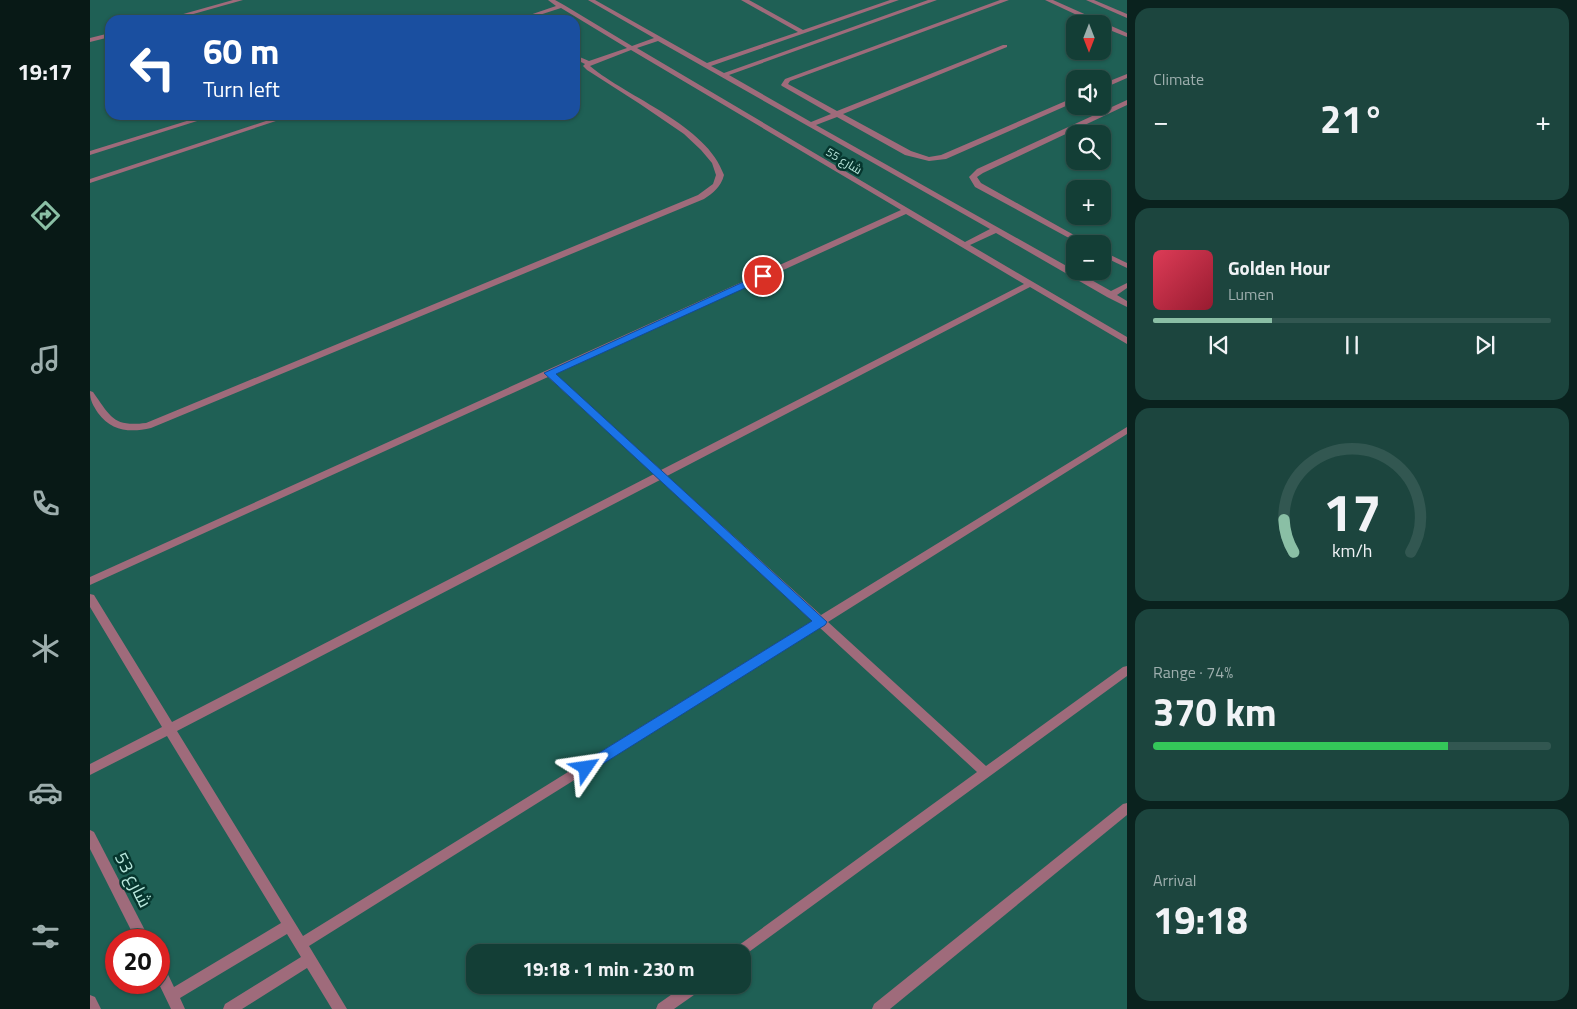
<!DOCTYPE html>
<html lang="en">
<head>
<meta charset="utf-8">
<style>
	body { margin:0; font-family:"Titillium Web",Cairo,sans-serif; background:#1c453e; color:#f1f3f6; height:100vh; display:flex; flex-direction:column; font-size:19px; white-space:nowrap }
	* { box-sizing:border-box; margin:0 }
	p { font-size:16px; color:#9daead }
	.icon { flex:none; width:28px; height:28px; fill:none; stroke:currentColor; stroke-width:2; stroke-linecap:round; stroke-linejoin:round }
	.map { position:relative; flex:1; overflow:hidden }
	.drawer { display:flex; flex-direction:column; gap:8px; padding:8px; background:#0a221e; width:450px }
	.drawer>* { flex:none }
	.guide { position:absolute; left:15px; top:15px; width:475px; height:105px; border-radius:15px; box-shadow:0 1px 4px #0004,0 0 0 1px #325751; background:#1a4fa0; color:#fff; overflow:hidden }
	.needle { width:32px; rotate:180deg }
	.tools { position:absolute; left:976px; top:15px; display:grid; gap:10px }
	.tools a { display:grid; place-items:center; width:45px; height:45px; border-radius:10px; background:#133e36; box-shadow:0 1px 4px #0004,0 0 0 1px #325751; font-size:25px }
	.speed { position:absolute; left:15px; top:929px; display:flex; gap:10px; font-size:25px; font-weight:700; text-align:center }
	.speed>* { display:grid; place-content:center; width:65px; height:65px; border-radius:50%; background:#133e36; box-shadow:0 1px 4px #0004,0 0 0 1px #325751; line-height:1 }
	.speed .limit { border:8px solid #d22; background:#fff; color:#111 }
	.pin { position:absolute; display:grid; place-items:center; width:42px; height:42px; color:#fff; margin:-21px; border:2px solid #fff; border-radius:50%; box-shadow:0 1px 5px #0007 }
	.me { position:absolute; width:55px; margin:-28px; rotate:58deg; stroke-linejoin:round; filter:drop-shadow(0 0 4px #0008) }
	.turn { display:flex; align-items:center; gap:18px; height:105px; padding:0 15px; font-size:22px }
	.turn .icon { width:65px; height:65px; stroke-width:2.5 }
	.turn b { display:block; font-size:35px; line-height:42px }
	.big { font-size:38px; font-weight:700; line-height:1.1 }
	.drawer .widget { flex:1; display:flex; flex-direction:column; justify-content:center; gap:8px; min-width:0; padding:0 18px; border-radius:15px; background:#1c453e }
	.drawer .dial { align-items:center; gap:0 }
	.dial svg { height:130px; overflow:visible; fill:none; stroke:#325751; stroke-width:7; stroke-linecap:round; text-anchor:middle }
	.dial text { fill:#f1f3f6; stroke:none }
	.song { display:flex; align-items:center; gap:15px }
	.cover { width:60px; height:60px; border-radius:8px; background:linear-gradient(135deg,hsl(350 70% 55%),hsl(350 70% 35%)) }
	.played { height:5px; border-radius:2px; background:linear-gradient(90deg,#8abfa5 30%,#325751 30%) }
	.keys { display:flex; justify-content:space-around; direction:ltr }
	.heat { display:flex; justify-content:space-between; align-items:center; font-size:28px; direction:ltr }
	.charge { height:8px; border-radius:4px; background:linear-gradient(90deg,#34c759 74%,#325751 0) }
	.trip { position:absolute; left:376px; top:944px; width:285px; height:50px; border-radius:15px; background:#133e36; box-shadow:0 1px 4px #0004,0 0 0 1px #325751; font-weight:700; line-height:50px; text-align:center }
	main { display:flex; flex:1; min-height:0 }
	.menu { display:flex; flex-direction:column; width:90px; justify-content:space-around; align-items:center; background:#081916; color:#9daead }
	.menu .icon { width:35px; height:35px }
	.menu .current { color:#8abfa5 }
	.menu b { font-size:22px; color:#f1f3f6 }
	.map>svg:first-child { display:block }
</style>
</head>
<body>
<main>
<nav class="menu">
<b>19:17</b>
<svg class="icon current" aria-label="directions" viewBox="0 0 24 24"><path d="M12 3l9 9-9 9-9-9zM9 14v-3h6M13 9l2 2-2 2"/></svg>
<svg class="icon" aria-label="music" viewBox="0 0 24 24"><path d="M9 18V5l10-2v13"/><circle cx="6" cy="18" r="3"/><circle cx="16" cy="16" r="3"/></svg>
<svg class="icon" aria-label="phone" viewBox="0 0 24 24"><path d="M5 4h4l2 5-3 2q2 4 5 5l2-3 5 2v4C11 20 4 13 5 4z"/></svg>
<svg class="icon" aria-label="climate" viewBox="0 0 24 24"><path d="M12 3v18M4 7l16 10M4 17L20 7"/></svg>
<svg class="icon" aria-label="car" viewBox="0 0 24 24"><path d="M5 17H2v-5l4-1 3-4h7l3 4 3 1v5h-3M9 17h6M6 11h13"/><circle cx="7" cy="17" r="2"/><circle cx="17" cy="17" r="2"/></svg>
<svg class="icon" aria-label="filters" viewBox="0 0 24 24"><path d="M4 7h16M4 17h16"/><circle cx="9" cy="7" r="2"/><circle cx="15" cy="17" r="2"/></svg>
</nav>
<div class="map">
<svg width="1037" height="1009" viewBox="0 0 1037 1009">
	<rect width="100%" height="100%" fill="#195248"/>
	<!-- built -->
	<path fill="#1f6055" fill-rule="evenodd" d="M0 0H1037V1009H0ZM20 20H485V115H20ZM985 24H1012V51H985ZM985 79H1012V106H985ZM985 134H1012V161H985ZM985 189H1012V216H985ZM985 244H1012V271H985ZM26 940H69V982H26ZM385 952H652V985H385Z"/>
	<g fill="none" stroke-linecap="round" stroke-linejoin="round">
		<!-- service -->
		<g fill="#9f6b7b" fill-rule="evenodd">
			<polygon points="143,0 153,0 82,20 72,20"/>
			<path d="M458 0H465L474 5 542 46 564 38 498 0H505L617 63 708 32 651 0H659L713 30 800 0H809L621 66 634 73 838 0H847L639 75 721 122 741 114 692 86 691 85 695 79 910 0H919L700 81 698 84 747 111 913 45H917V47L753 114 821 151 839 157 851 155 985 97V102L856 159 839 161 815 155 747 117 726 125 1021 291 1037 283V288L1027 295 1037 301V307L1017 297 906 233 880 245 1037 337V344L940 287 577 476 731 615 1037 427V434L738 622 896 766 1033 667 1037 666V676L652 957V952H643L645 948 887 772 729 627 219 946 257 1009H242L217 968 152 1009H133L135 1004 211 957 197 934 90 998 95 1009H81L68 982 69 965 74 966 84 987 191 923 77 736 0 775V764L72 727 0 607V594L4 595 82 722 564 474 458 377 0 585V577L811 210 541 50 500 66C538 98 617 125 634 175 631 187 623 193 614 199L61 428C40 433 21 431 8 413 3 405 0 401 0 391L3 392C21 417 23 427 56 423L608 195 623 184 626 175 622 163 611 150 594 134 550 104 497 70 493 66 495 64 485 59V55L499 61 537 48 471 8 434 20H425L466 6ZM568 41 900 229 875 242 547 48ZM816 214 934 284 571 470 465 374ZM570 480 722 621 213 936 87 731Z"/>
			<polygon points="955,0 963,0 1037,33 1037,37 1012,27 1012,24 1006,24"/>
			<polygon points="996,0 1004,0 1037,14 1037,18"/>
			<polygon points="20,33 20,37 0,42 0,38"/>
			<polygon points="1037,74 1037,78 1012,89 1012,84"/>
			<polygon points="1037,100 1037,105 893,173 887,177 891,183 1000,244 990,244 885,187 879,177 887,169"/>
			<polygon points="116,115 126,115 0,155 0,151"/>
			<polygon points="194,115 204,115 0,183 0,179"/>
			<polygon points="1012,251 1037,263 1037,268 1012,256"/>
			<polygon points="1037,803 1037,815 800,1009 782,1009 784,1004 1033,804"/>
			<polygon points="0,830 4,832 60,940 46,940 0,849"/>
			<polygon points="595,985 613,985 611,990 584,1009 566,1009 568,1004"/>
			<polygon points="0,995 5,997 11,1009 0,1009"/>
		</g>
	</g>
	<!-- route -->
	<polygon fill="#1a73e8" stroke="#114b97" points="673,273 678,276 677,278 466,374 737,622 735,625 500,772 496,774 491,772 489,768 491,764 722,621 454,373"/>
	<g text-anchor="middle" stroke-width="5" stroke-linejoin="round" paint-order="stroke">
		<!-- far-street labels -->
		<g font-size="12" fill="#b9e8dd" stroke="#06362e">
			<text transform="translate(754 161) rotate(31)" y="4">شارع 55</text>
		</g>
		<!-- near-street labels -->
		<g font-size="18" fill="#b9e8dd" stroke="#06362e">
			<text transform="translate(43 880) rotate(63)" y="6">شارع 53</text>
		</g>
	</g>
</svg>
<div class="tools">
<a><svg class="needle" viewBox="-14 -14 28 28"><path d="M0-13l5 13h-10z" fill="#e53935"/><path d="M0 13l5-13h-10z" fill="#9daead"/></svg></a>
<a><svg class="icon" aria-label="sound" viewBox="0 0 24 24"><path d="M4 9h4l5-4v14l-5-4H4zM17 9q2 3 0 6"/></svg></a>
<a><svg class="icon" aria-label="search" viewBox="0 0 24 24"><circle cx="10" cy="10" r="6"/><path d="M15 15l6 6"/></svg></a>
<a>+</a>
<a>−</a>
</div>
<div class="speed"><div class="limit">20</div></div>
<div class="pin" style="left:673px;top:276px;background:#d93025"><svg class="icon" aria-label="arrive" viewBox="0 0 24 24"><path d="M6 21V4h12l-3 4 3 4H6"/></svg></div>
<svg class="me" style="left:496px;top:768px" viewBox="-20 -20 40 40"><path d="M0-17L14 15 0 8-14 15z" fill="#1a73e8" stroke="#fff" stroke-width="4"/></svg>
<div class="trip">19:18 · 1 min · 230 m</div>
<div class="guide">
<div class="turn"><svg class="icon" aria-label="left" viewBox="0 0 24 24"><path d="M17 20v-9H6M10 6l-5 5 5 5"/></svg><div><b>60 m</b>Turn left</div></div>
</div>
</div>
<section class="drawer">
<div class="widget"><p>Climate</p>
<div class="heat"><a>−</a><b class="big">21°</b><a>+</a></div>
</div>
<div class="widget">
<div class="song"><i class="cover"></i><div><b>Golden Hour</b><p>Lumen</p></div></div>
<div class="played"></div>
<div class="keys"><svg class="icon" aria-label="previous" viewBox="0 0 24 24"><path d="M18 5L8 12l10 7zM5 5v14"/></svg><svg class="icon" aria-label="pause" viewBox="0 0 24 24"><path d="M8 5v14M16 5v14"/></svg><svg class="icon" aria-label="next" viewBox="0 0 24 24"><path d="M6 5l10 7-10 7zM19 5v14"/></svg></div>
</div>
<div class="widget dial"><svg viewBox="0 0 100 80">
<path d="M14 69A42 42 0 1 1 86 69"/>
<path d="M14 69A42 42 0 0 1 8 49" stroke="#8abfa5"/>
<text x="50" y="56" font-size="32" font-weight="700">17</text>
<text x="50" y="72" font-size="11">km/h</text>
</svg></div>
<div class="widget"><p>Range · 74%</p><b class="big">370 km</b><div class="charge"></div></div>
<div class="widget"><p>Arrival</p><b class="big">19:18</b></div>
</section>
</main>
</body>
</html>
